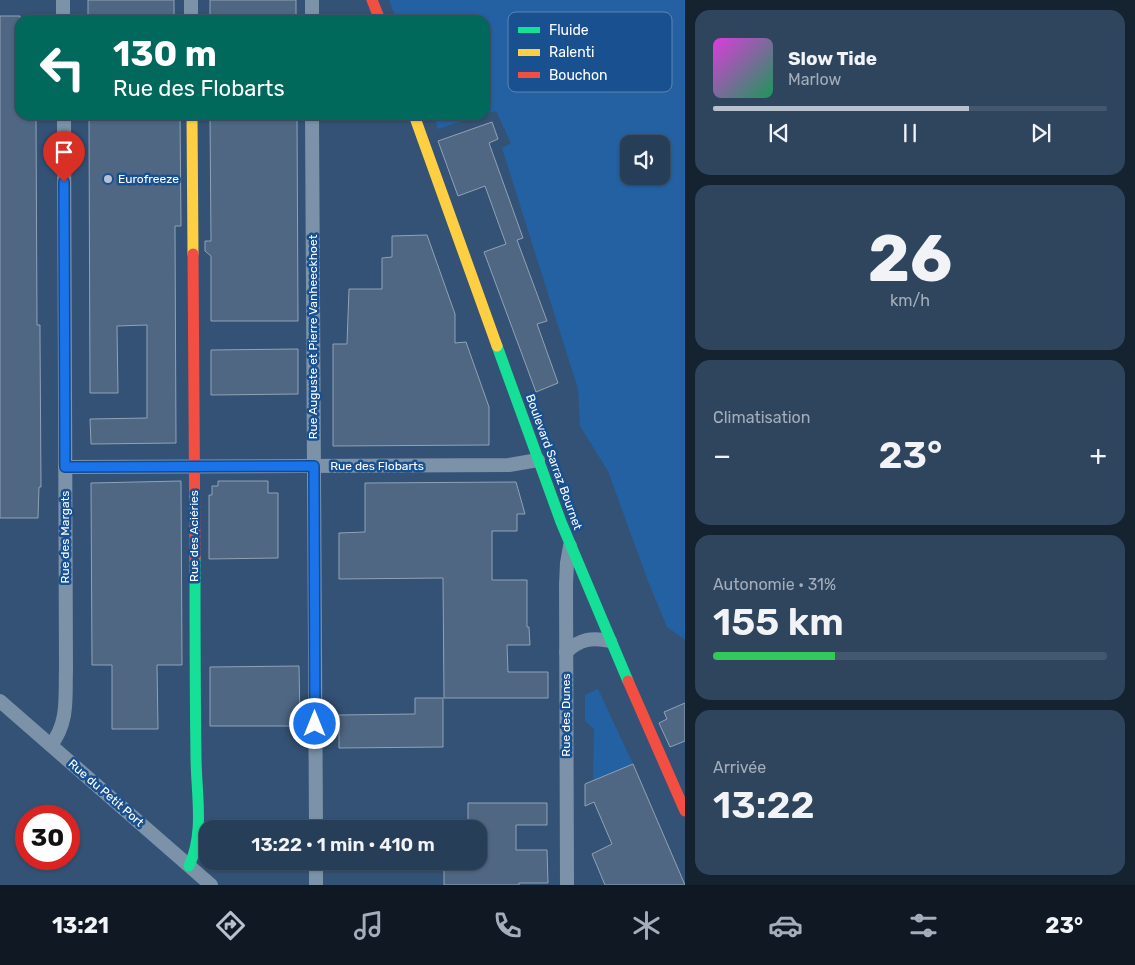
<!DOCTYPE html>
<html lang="fr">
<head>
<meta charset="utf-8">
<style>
	body { margin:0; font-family:Rubik,sans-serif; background:#2f455e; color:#f1f3f6; height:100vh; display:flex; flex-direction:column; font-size:19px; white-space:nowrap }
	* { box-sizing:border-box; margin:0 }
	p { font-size:16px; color:#a4aeba }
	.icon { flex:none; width:28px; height:28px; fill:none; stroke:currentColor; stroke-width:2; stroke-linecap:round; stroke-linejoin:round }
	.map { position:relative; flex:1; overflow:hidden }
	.side { display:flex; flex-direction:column; gap:10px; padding:10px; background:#152230; width:450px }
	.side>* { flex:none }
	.guide { position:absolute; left:15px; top:15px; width:475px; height:105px; border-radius:15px; box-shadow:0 1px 4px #0004,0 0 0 1px #43576e; background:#00695c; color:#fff; overflow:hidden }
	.tools { position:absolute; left:620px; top:135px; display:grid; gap:10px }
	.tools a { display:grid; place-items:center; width:50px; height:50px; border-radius:10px; background:#273e58; box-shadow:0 1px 4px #0004,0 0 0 1px #43576e; font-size:25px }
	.speed { position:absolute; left:15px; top:805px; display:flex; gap:10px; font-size:25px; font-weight:700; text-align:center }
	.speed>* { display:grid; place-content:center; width:65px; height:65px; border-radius:50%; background:#273e58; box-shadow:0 1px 4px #0004,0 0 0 1px #43576e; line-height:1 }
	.speed .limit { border:8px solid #d22; background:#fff; color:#111 }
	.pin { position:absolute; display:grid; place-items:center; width:42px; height:42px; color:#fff; margin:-51px -21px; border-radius:50% 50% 50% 0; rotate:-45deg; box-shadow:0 0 5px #0007 }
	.pin .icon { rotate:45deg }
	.me { position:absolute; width:55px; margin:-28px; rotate:0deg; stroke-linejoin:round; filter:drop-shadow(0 0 4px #0008) }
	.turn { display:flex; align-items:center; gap:18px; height:105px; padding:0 15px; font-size:22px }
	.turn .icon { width:65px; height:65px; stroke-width:2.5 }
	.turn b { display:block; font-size:35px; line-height:42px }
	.big { font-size:38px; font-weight:600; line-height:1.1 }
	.side .card { flex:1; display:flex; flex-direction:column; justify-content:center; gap:8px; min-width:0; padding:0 18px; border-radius:15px; background:#2f455e }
	.side .dial { align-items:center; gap:0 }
	.dial b { font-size:65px; line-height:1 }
	.song { display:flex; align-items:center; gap:15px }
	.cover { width:60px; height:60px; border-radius:8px; background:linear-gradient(135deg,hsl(300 70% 55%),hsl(150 70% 35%)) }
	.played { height:5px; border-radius:2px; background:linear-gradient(90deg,#b8c2cf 65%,#43576e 65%) }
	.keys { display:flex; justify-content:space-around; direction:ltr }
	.heat { display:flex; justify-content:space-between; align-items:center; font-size:28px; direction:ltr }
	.charge { height:8px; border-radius:4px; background:linear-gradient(90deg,#34c759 31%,#43576e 0) }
	.trip { position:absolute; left:199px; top:820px; width:288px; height:50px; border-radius:15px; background:#273e58; box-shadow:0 1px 4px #0004,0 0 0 1px #43576e; font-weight:600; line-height:50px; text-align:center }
	.dock { display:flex; height:80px; justify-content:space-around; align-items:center; background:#101923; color:#a4aeba }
	.dock .icon { width:35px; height:35px }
	.dock .active { color:#b8c2cf }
	.dock b { font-size:22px; color:#f1f3f6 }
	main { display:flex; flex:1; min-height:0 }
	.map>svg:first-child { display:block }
</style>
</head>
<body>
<main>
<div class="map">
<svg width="685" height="885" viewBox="0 0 685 885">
	<rect width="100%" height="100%" fill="#345275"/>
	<!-- green -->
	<g fill="#2461a2" fill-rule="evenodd">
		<path d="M389 0H685V640L667 627 648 581 608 471 580 426 578 389 502 148 511 143 496 111 485 114V20H397ZM629 144H661V176H629Z"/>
		<polygon points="434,115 481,115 438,129"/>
		<polygon points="598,689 633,764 593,780 594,729 585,721 585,695"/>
	</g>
	<!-- building -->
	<g fill="#4f6783" stroke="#90a2b6">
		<rect x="88" y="0" width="86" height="20"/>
		<rect x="210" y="0" width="86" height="20"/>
		<polygon points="0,16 20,16 20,115 36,115 37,325 40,325 40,337 41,487 39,487 38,518 0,518"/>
		<polygon points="89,115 180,115 181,226 175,226 176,443 91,444 90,419 147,418 147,325 117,326 118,393 90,393"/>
		<polygon points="210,115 297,115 298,321 211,321 211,256 205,251 205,241 211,241"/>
		<polygon points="492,122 498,139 489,143 523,238 517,240 547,321 537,324 558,383 536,392 484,252 506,244 485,186 458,196 438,141"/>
		<polygon points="427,235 455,314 455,343 466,342 489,407 489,445 333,446 333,344 347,344 349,289 382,289 382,258 392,257 392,236"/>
		<polygon points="298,349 298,394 211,395 211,350"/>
		<polygon points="181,481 182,665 157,665 158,729 112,729 112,665 92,665 91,483"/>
		<polygon points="218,481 268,481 268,493 278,493 278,558 209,559 209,495 212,495 212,486 218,486"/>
		<polygon points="516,482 525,514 517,514 517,531 492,531 492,580 527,580 527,627 529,627 530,645 507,645 508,672 548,672 548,698 444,698 443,578 339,579 339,533 365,532 365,483"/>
		<polygon points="299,666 300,726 210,726 210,667"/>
		<polygon points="415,698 443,698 443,747 339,748 339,715 415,714"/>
		<polygon points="685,703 685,741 670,747 659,723 667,719 664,712"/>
		<polygon points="633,764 685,885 605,885 592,854 612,844 594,802 585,806 585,784"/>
		<polygon points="468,803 547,803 547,825 516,825 516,850 547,850 548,883 519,883 519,885 444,885 444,870 468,869 468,861 478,861 478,829 468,829"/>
	</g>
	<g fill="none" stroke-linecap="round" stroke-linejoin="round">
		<!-- street -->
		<g stroke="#7b92a8" stroke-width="14">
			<polyline points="63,0 63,20"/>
			<polyline points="191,0 191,20"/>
			<polyline points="312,20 312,0"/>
			<polyline points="312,115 316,829"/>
			<polyline points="65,467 509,465 538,460"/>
			<path d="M566 652C580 639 592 637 610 641"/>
			<polyline points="0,701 211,885"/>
			<path d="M51 745C69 722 65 697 66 669L64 115"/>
			<polyline points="316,861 316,885"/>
			<polyline points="567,885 566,584 567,563 570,546"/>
		</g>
		<!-- fast -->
		<g stroke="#16e098" stroke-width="11">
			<polyline points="497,346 561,522 628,681"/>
			<path d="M189 866C205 832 196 793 196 756 195 690 195 623 195 557"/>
		</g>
		<!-- slow -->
		<g stroke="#ffcf43" stroke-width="11">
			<polyline points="192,115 193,254"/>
			<polyline points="414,115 497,346"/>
		</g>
		<!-- jam -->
		<g stroke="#f24e42" stroke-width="11">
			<polyline points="372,0 380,20"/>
			<polyline points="193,254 195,557"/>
			<polyline points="628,681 685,811"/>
		</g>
	</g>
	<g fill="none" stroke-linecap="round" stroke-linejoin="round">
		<defs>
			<polyline id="route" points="64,182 65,467 314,466 315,724"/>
		</defs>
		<!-- route casing -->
		<use href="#route" stroke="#114b97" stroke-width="12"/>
		<!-- route -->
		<use href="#route" stroke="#1a73e8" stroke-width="9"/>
	</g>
	<!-- markers -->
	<circle fill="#b8c2cf" stroke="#195090" stroke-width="2" cx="108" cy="179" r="5"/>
	<g text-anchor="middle" stroke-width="5" stroke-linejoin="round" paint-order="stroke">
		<!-- poi labels -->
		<g font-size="12" fill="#fff" stroke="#195090" text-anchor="start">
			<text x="118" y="183">Eurofreeze</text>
		</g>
		<!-- street labels -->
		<g font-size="12" fill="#fff" stroke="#195090">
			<text transform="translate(313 337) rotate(-90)" y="4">Rue Auguste et Pierre Vanheeckhoet</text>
			<text transform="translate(554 462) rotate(70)" y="4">Boulevard Sarraz Bournet</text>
			<text x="377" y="470">Rue des Flobarts</text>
			<text transform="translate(194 536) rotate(-90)" y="4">Rue des Aciéries</text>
			<text transform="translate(65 537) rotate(-90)" y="4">Rue des Margats</text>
			<text transform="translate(566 715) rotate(-90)" y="4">Rue des Dunes</text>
			<text transform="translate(106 793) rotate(41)" y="4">Rue du Petit Port</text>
		</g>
	</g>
	<!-- legend -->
	<rect x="508" y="12" width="164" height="80" rx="8" fill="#195090" stroke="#5e84b1" stroke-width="1"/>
	<rect x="518" y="27" width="22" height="6" fill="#16e098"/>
	<rect x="518" y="49" width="22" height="7" fill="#ffcf43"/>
	<rect x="518" y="72" width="22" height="6" fill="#f24e42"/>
	<g font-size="14" fill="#fff">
		<text x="549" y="35">Fluide</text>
		<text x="549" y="57">Ralenti</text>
		<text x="549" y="80">Bouchon</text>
	</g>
</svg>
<div class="tools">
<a><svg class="icon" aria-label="sound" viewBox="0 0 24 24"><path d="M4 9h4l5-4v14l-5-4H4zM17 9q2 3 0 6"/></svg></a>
</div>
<div class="speed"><div class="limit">30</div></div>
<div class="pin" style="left:64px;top:182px;background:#d93025"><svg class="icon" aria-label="arrive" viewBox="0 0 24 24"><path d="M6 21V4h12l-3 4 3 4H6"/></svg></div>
<svg class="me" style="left:315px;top:724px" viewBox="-20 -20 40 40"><circle r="17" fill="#1a73e8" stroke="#fff" stroke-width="3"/><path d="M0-11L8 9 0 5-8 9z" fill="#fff"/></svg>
<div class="trip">13:22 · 1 min · 410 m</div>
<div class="guide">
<div class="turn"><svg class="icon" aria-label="left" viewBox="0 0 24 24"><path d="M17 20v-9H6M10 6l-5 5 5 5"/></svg><div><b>130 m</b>Rue des Flobarts</div></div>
</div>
</div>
<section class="side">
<div class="card">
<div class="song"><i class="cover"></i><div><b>Slow Tide</b><p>Marlow</p></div></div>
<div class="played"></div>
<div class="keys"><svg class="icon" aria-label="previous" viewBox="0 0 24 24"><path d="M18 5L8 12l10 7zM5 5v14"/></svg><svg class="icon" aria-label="pause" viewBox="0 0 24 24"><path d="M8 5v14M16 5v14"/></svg><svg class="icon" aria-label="next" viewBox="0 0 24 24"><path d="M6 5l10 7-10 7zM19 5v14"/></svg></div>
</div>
<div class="card dial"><b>26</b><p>km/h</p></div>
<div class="card"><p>Climatisation</p>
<div class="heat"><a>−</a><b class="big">23°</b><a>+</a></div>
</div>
<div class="card"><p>Autonomie · 31%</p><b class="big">155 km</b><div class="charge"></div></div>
<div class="card"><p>Arrivée</p><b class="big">13:22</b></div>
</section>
</main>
<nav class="dock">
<b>13:21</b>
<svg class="icon active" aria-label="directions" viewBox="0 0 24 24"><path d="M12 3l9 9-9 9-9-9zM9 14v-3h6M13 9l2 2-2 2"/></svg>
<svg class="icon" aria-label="music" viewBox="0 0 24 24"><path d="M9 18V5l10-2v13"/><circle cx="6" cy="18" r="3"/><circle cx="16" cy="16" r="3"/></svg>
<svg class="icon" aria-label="phone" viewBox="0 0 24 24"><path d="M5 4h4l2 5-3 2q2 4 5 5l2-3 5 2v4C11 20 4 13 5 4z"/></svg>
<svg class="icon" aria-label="climate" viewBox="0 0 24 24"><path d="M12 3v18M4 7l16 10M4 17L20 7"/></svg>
<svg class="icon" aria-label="car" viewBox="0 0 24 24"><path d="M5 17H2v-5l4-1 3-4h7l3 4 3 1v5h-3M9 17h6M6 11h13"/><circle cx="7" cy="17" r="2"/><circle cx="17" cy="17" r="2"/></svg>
<svg class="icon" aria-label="filters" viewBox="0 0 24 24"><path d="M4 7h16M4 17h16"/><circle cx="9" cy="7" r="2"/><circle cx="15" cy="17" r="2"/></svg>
<b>23°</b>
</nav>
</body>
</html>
